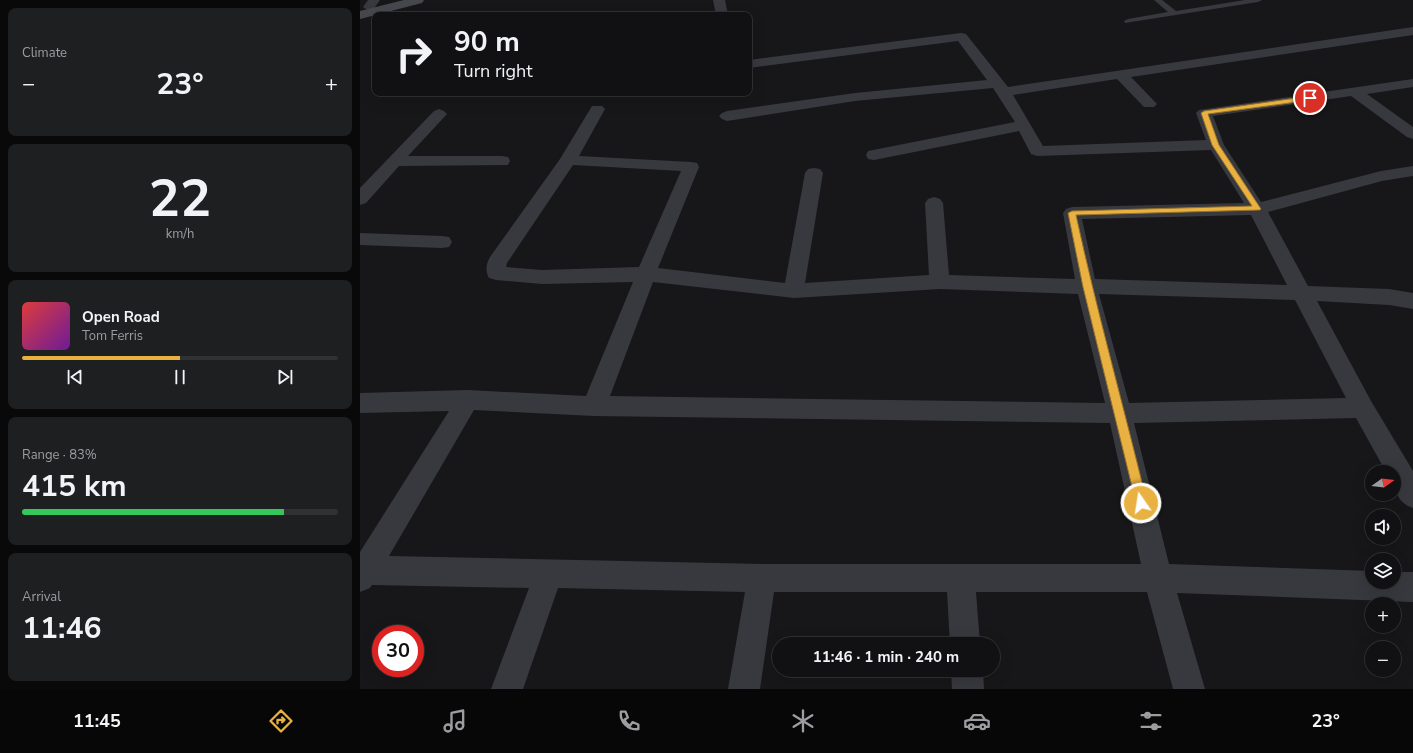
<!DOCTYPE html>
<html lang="en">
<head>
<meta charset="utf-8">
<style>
	body { margin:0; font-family:"Nunito Sans",sans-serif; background:#1e1f21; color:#f1f3f6; height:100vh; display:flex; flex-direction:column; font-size:15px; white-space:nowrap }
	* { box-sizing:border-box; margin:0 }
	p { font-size:13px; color:#9c9da0 }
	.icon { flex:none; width:22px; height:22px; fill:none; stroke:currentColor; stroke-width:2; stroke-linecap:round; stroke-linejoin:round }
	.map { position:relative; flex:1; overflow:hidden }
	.details { display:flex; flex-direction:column; gap:8px; padding:8px; background:#09090a; width:360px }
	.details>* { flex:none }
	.top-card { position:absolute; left:12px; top:12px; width:380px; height:84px; border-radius:8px; box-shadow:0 4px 16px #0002,0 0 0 1px #303133; background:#111113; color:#f1f3f6; overflow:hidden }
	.needle { width:26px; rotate:76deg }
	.fabs { position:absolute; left:1005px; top:465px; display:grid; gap:8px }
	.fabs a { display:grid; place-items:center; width:36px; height:36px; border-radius:50%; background:#111113; box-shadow:0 4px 16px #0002,0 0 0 1px #303133; font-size:20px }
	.speed { position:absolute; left:12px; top:625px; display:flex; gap:8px; font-size:20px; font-weight:700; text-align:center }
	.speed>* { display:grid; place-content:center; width:52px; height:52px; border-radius:50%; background:#111113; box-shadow:0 4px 16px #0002,0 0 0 1px #303133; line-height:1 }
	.speed .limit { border:6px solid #d22; background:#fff; color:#111 }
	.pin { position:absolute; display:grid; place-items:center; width:34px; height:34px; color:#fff; margin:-17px; border:2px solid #fff; border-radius:50%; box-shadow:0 1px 4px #0007 }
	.me { position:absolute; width:44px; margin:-22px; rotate:347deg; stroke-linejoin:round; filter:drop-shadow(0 0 3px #0008) }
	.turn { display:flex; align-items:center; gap:14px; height:84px; padding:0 16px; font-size:18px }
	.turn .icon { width:52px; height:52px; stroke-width:2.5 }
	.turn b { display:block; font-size:28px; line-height:34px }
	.big { font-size:30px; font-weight:700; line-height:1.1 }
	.details .widget { flex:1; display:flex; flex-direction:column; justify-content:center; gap:6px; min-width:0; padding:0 14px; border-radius:8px; background:#1e1f21 }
	.details .dial { align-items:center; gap:0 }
	.dial b { font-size:52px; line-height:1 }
	.song { display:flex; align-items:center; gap:12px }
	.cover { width:48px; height:48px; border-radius:6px; background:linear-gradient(135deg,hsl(0 70% 55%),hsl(280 70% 35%)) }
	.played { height:4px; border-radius:2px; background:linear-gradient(90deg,#e8b141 50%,#303133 50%) }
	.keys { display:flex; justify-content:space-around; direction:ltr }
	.heat { display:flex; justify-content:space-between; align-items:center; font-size:22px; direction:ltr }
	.charge { height:6px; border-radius:3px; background:linear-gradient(90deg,#34c759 83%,#303133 0) }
	.trip { position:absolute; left:412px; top:637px; width:228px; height:40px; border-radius:20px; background:#111113; box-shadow:0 4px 16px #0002,0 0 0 1px #303133; font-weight:700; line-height:40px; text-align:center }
	.tabs { display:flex; height:64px; justify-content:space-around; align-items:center; background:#070708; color:#9c9da0 }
	.tabs .icon { width:28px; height:28px }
	.tabs .current { color:#e8b141 }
	.tabs b { font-size:18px; color:#f1f3f6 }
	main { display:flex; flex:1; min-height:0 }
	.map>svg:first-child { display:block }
</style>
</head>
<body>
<main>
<section class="details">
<div class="widget"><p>Climate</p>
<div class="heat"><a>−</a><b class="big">23°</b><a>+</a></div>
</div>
<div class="widget dial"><b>22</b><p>km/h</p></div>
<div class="widget">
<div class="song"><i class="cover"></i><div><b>Open Road</b><p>Tom Ferris</p></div></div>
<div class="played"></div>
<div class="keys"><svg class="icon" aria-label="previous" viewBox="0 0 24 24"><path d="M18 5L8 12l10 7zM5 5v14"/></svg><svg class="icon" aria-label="pause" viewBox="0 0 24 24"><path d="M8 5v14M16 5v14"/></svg><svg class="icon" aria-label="next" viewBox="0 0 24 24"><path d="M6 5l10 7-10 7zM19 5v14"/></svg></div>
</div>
<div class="widget"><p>Range · 83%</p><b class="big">415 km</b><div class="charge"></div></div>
<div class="widget"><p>Arrival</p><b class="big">11:46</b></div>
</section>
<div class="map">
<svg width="1053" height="689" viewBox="0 0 1053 689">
	<rect width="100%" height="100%" fill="#171719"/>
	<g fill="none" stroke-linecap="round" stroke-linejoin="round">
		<!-- lane -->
		<polygon fill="#38393e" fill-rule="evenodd" points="794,0 802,0 816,11 885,0 902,0 898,2 765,23 764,21 768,19 808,12"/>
		<!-- street -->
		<g fill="#38393e" fill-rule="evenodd">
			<polygon points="8,0 20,0 13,10 9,11 3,7"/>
			<polygon points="353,0 365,0 368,15 356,15"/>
			<path d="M1053 27V35L771 77 797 104 794 107H784L757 79 653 95 683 146 846 140 836 113 839 110 1053 79V87L1007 94 1053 127V139L1047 137 991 96 853 116 864 145 901 202 1021 171 1053 166V176L1022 181 908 212 948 286 1029 289 1053 293V309L1029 305 957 301 1011 401 1053 471V508C1036 502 1034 489 1034 472H1026L996 418 774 423 809 564 1012 571V582H1034V572H1053V602L817 593 845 689H813L787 592H616L620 644H590L587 592H414L400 689H368L385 592 198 588 163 689H131L169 588 12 585 10 588 0 592V552L89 411 0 413V393L108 390 226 396 273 282 182 284 136 280 129 278C125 271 126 264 130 257L200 159 232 106H242L245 109 219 156 331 162 337 163 339 167 298 268 425 283 445 173 448 169 454 168 460 169 463 173 445 283 569 275 565 203 568 199 574 197 580 199 583 203 589 275 715 279 703 213 706 209 712 207 884 203 851 150 677 156 671 154 659 131 514 160 508 159 506 155 508 151 655 122 633 88 495 101 367 121 362 119 359 116 362 113 367 111 495 93 627 80 598 41 389 68V60L601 33 606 34 648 87ZM213 165 321 171 279 267 182 270 146 267 147 263ZM891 215 927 285 735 279 722 219ZM293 282 434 298 580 289 718 294 745 403 250 396ZM739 294 935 300 986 398 769 403ZM114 410 234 416 750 423 781 564H402L29 556Z"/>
			<polygon points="79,109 84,111 87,114 48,156 142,156 148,157 150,161 148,165 39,166 6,203 0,205 0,188 74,111"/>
			<polygon points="0,233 82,236 89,237 92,242 89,247 82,248 0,245"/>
			<polygon points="591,670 623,670 624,689 592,689"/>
		</g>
		<!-- secondary -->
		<polygon fill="#47484e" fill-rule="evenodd" points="44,0 64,0 62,3 0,19 0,11"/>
	</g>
	<!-- route -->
	<path fill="#e8b141" stroke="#97732a" d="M950 96 952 97V100L848 114 859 145 901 209 900 210 716 215C737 312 764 407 787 503L785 507 781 508 777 507 723 287 708 213 712 211 892 206 852 145 841 113 844 111Z"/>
</svg>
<div class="fabs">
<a><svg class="needle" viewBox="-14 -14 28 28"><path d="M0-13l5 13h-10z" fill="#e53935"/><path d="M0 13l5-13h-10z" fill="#9c9da0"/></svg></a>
<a><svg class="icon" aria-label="sound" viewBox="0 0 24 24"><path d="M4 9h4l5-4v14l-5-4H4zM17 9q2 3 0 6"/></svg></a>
<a><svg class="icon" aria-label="layers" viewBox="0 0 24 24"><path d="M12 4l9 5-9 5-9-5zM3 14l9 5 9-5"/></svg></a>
<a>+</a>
<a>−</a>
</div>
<div class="speed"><div class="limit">30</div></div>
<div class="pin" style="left:950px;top:98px;background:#d93025"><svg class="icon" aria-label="arrive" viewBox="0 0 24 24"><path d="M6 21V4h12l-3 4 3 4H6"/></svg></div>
<svg class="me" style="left:781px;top:503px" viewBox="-20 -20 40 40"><circle r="17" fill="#e8b141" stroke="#fff" stroke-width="3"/><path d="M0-11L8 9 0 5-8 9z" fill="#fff"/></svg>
<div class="trip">11:46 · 1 min · 240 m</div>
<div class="top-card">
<div class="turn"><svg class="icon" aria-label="right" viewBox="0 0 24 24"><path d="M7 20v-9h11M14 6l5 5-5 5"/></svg><div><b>90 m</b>Turn right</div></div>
</div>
</div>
</main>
<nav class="tabs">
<b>11:45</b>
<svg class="icon current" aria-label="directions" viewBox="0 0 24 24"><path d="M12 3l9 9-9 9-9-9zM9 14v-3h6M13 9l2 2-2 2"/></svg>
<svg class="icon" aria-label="music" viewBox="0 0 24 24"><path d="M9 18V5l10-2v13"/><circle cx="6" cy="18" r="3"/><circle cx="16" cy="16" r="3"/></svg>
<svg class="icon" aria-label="phone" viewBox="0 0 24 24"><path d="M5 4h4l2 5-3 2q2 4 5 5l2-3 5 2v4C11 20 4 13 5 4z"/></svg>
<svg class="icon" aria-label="climate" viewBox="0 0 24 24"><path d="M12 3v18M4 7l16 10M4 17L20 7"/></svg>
<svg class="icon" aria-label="car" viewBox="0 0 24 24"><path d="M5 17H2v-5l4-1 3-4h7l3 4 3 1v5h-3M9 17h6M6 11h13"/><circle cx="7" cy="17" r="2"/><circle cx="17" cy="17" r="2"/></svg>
<svg class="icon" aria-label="filters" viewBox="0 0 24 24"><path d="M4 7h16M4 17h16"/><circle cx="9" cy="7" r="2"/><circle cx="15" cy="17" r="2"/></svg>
<b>23°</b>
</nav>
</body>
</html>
